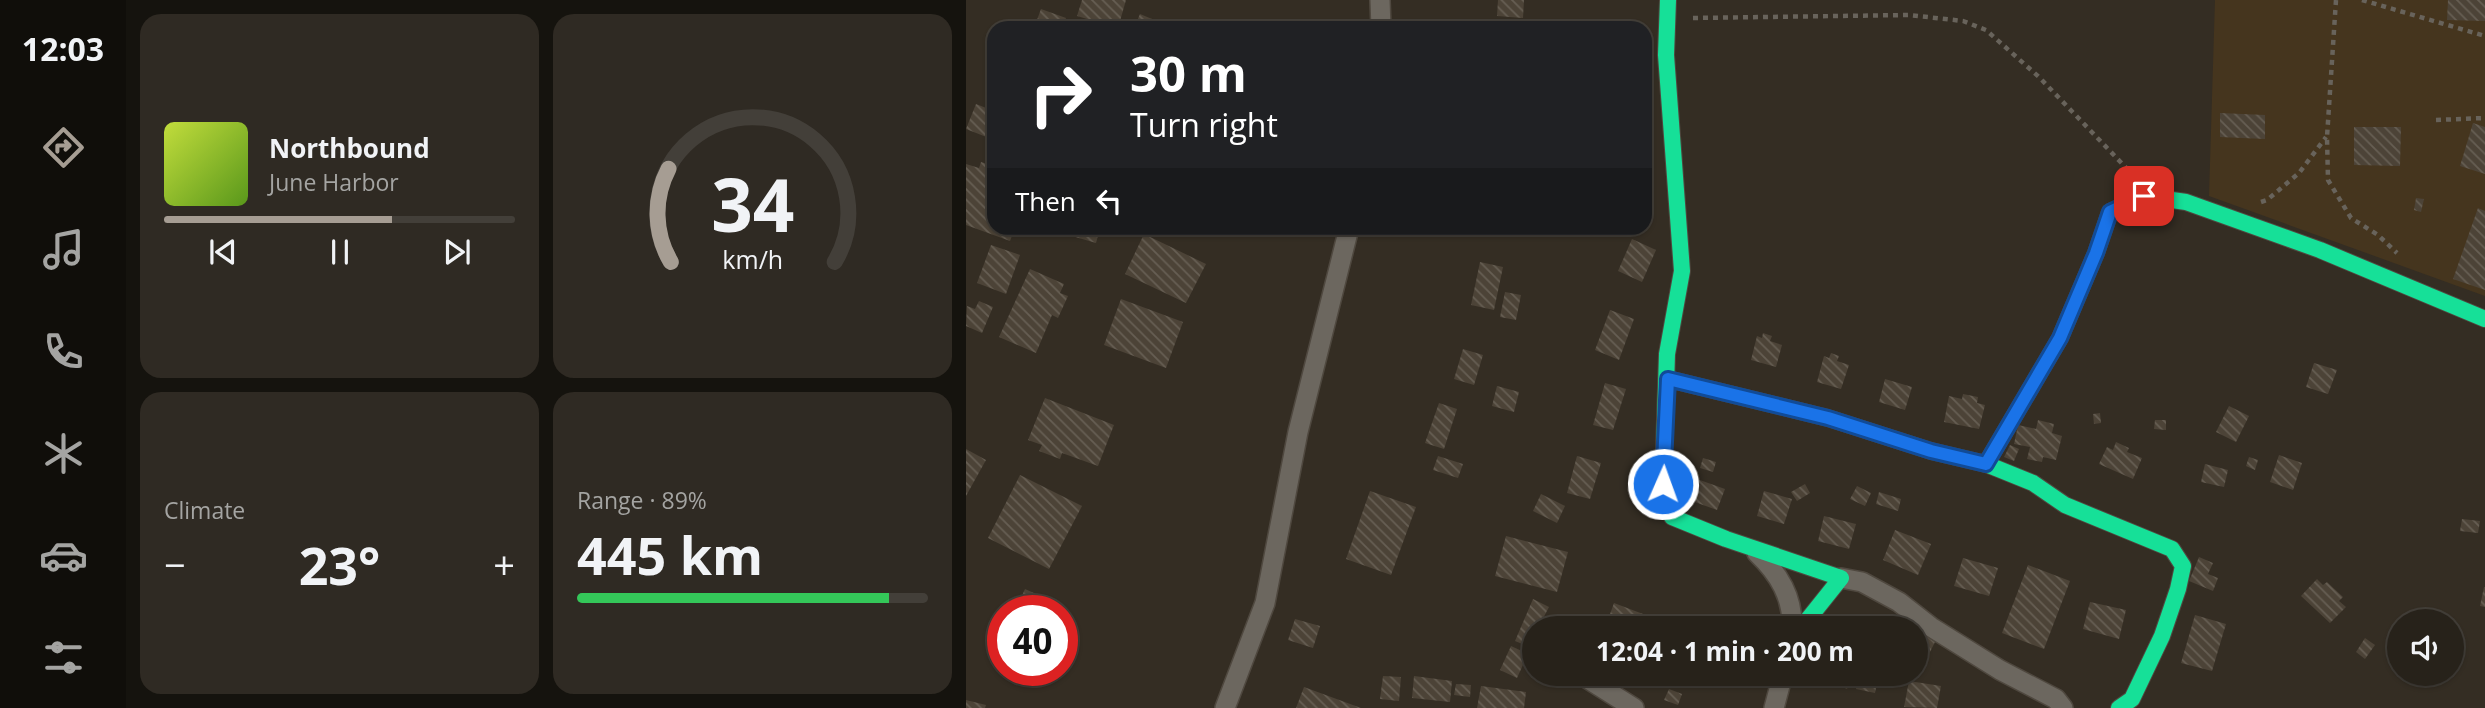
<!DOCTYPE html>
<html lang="en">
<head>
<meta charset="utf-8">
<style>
	body { margin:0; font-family:"Open Sans",sans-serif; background:#2f2a23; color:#f1f3f6; height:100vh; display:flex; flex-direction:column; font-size:26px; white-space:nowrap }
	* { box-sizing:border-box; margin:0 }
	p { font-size:23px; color:#a4a4a2 }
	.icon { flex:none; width:38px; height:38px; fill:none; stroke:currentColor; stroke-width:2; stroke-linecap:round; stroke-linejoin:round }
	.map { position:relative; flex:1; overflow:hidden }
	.sheet { display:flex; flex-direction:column; gap:14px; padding:14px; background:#15130e; width:840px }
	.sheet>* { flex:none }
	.hud { position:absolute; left:21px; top:21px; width:665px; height:214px; border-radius:21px; box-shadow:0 2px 5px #0004,0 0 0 2px #433f39; background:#202124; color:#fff; overflow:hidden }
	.controls { position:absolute; left:1421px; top:609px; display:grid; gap:14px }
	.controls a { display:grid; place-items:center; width:77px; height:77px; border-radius:50%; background:#27221a; box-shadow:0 2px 5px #0004,0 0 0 2px #433f39; font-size:35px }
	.speed { position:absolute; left:21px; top:595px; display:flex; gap:14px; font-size:35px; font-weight:700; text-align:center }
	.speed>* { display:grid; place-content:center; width:91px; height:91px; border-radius:50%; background:#27221a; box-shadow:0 2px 5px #0004,0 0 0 2px #433f39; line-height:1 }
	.speed .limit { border:10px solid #d22; background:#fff; color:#111 }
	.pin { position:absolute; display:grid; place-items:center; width:60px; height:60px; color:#fff; margin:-30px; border-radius:14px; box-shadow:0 4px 10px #0006 }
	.me { position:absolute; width:77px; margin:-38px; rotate:2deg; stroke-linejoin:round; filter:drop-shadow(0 0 5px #0008) }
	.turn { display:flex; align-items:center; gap:24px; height:147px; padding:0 28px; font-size:32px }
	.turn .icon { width:91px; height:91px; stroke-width:2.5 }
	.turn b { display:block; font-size:49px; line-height:60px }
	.then { display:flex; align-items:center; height:66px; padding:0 28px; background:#0003; gap:14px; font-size:26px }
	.big { font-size:52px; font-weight:700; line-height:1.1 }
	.sheet .tile { flex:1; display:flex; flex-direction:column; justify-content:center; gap:10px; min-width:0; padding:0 24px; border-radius:21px; background:#2f2a23 }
	.sheet .dial { align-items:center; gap:0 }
	.dial svg { height:182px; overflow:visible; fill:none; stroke:#433f39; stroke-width:7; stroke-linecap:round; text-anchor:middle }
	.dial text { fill:#f1f3f6; stroke:none }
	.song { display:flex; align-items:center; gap:21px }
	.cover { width:84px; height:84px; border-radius:10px; background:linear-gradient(135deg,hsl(70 70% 55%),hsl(90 70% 35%)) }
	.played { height:7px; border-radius:4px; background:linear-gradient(90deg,#a69d93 65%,#433f39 65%) }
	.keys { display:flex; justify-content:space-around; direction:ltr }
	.heat { display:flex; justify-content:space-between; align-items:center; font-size:38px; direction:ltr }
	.charge { height:10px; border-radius:5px; background:linear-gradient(90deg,#34c759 89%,#433f39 0) }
	.sheet .tiles { flex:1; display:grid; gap:14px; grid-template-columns:repeat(2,1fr) }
	.trip { position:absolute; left:556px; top:616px; width:406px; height:70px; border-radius:35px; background:#27221a; box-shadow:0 2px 5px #0004,0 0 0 2px #433f39; font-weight:700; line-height:70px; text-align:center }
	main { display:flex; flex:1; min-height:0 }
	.tab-bar { display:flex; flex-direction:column; width:126px; justify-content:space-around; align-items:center; background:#100e0a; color:#a4a4a2 }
	.tab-bar .icon { width:49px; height:49px }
	.tab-bar .active { color:#a69d93 }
	.tab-bar b { font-size:32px; color:#f1f3f6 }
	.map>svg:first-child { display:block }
</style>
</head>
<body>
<main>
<nav class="tab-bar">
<b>12:03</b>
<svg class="icon active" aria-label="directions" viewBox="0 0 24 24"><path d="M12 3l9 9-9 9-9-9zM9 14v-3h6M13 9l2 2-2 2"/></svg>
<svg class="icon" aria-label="music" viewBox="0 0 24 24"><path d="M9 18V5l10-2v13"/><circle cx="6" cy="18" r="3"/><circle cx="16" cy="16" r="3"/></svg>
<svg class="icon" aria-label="phone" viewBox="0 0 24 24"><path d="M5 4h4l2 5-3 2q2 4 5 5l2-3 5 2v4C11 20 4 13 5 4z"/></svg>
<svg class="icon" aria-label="climate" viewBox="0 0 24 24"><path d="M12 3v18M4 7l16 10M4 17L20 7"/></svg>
<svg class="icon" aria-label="car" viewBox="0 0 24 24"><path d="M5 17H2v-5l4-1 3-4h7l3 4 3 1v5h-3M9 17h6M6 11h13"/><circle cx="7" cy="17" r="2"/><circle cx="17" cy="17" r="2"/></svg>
<svg class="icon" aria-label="filters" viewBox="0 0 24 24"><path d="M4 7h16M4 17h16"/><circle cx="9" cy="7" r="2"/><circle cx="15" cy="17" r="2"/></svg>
</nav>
<section class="sheet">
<div class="tiles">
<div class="tile">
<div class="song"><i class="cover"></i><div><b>Northbound</b><p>June Harbor</p></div></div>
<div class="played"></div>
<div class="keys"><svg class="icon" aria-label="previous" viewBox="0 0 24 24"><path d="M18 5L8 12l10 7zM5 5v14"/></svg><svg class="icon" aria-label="pause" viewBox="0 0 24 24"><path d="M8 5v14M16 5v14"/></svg><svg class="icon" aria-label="next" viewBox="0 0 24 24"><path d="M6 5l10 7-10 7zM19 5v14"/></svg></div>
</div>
<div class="tile dial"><svg viewBox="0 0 100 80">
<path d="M14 69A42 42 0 1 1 86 69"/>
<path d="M14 69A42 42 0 0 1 13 28" stroke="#a69d93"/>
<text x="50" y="56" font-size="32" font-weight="700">34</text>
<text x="50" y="72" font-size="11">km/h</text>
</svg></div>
<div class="tile"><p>Climate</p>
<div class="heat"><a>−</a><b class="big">23°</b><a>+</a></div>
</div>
<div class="tile"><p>Range · 89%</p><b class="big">445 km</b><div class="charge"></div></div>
</div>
</section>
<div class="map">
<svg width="1519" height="708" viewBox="0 0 1519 708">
	<defs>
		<pattern id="building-back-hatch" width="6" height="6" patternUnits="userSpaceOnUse" patternTransform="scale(1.75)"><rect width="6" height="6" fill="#4c4337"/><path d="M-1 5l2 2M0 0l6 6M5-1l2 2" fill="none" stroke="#665e53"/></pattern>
	</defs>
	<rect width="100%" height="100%" fill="#342d23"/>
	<!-- built -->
	<polygon fill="#45351e" points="1249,0 1519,0 1519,296 1243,196"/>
	<!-- building -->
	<g fill="url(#building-back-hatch)">
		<polygon points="116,0 160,0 152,28 111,16"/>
		<polygon points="532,0 558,0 557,18 531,16"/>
		<polygon points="1482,0 1519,0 1519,21 1481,20"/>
		<polygon points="75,9 100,18 96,28 68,28"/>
		<polygon points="174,14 186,19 182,28 168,28"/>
		<polygon points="10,104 28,111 28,140 0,129"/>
		<polygon points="1254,113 1299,115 1299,139 1254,137"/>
		<polygon points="1507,123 1519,127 1519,174 1494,166"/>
		<polygon points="1388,127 1435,127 1434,166 1388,165"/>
		<polygon points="15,162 28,166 28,228 49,228 44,241 0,225 0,164 13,168"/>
		<polygon points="1450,198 1458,199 1455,212 1448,210"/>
		<polygon points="1512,208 1519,211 1519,290 1487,279"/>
		<polygon points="101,228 134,228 130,243 99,234"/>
		<polygon points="178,234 240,264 220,303 159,274"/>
		<polygon points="666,239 690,250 676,282 652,271"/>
		<polygon points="25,245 54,255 40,294 11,283"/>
		<polygon points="514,262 537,267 528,310 505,305"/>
		<polygon points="64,269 98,284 94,293 102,296 92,318 86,315 70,353 33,337"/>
		<polygon points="539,292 555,295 550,320 534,317"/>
		<polygon points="155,299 217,322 200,368 138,345"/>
		<polygon points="13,301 27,307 16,333 0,326 1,306 9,309"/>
		<polygon points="644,310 668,319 653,360 629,350"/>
		<polygon points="797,333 806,336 804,341 816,345 810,367 785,360 791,336 796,338"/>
		<polygon points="497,349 517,355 508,385 488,379"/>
		<polygon points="865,353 873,356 871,361 883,365 875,389 851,382 858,356 863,358"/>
		<polygon points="1348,363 1371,370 1362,394 1340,387"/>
		<polygon points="919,379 946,387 939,410 913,402"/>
		<polygon points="639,383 660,389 647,430 627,425"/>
		<polygon points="531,386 553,392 548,412 526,406"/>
		<polygon points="997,394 1012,397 1011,403 1019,405 1013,429 978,422 983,396 996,399"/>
		<polygon points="79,398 148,425 132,466 96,453 94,459 73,451 76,445 62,440"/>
		<polygon points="473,403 491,409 478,449 459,443"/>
		<polygon points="1263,406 1283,416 1270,442 1250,432"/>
		<polygon points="1134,413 1135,423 1128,424 1127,414"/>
		<polygon points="1072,420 1088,424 1086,433 1096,436 1090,460 1077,457 1076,462 1061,459 1064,447 1048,444 1052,425 1070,429"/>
		<polygon points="1189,420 1200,420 1200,430 1188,429"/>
		<polygon points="1150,442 1163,448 1161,452 1176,458 1167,479 1133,464 1141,447 1147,450"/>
		<polygon points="1044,445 1053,449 1048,461 1038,457"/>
		<polygon points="0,449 20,460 0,496"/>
		<polygon points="1313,455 1336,463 1327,490 1304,482"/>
		<polygon points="472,456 497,464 492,478 467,470"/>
		<polygon points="611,456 635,463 624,499 601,493"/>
		<polygon points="1283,457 1292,460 1289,470 1280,466"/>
		<polygon points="737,458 750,462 747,472 734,468"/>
		<polygon points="1239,464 1262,470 1258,487 1235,482"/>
		<polygon points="54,475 116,506 83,569 22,538"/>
		<polygon points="731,479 759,489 751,510 723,500"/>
		<polygon points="839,484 844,493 831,501 825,492"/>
		<polygon points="891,486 905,493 899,506 884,499"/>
		<polygon points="404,491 450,507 425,575 380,559"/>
		<polygon points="798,491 826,499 818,524 791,516"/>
		<polygon points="913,492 935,499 932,511 910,504"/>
		<polygon points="575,494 599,506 591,523 567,511"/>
		<polygon points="858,516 890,524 883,549 852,541"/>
		<polygon points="1496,519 1514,521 1512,533 1494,531"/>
		<polygon points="929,530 965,544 952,575 917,560"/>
		<polygon points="540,536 602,552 591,592 529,576"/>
		<polygon points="1233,557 1247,563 1242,574 1252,578 1247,591 1223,581"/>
		<polygon points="997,558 1032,568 1023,596 988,586"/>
		<polygon points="1062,565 1104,581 1078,649 1036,633"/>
		<polygon points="1351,579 1357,585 1361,582 1377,597 1373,601 1380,607 1364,623 1335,596"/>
		<polygon points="1518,587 1519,587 1519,607 1514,606"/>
		<polygon points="59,589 94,605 92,611 49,611"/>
		<polygon points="567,599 583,607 572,628 569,628 569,636 564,647 549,641"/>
		<polygon points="1124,602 1160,610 1153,639 1117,629"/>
		<polygon points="648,603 677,614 672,628 639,628"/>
		<polygon points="1229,615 1260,624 1246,671 1215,663"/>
		<polygon points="329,619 354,626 347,648 322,640"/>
		<polygon points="961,635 970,640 964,652 954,647"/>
		<polygon points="1399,638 1409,645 1399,659 1390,652"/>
		<polygon points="545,646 562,654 551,678 534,670"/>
		<polygon points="733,674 767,674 763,687 732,677"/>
		<polygon points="859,674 888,674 881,689 857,678"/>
		<polygon points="894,674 913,674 909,693 890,689"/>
		<polygon points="417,676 435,677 433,701 414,699"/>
		<polygon points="448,676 486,681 484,702 446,698"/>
		<polygon points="943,681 975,686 971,708 938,707"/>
		<polygon points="490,684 505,685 504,697 488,695"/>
		<polygon points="515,686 560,692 558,708 511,708"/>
		<polygon points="338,687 395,708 330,708"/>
		<polygon points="703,689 716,694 712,705 698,700"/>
		<polygon points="0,700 20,705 19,708 0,708"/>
	</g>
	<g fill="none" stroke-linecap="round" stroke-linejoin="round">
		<defs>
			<g id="street">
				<polyline points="414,0 415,28"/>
				<path d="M791 553C813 574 827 597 826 628"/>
				<polyline points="875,578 896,582 933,602 965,627 1034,670 1090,699 1097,708"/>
				<polyline points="614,674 668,708"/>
				<polyline points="259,708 299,603 332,432 383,228"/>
				<polyline points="808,708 817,674"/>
			</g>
			<g id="fast">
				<polyline points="702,0 700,55 716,271 701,354 697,484 706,517 760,539 875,578 835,628"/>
				<polyline points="702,379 862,418 965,451 1020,464 1067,483 1099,505 1206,549 1217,566 1212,589 1196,636 1166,699 1153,708"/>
				<polyline points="1020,464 1094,338 1130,253 1144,212 1178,196 1220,202 1354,250 1519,319"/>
			</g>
		</defs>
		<!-- street casing -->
		<use href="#street" stroke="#4f483f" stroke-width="22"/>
		<!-- fast casing -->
		<use href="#fast" stroke="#4f483f" stroke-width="18"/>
		<!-- path -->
		<g stroke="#68635b" stroke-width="4.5" stroke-dasharray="5 5" stroke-linecap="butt">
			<polyline points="1370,0 1361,137 1362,180 1385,218 1412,235 1431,253"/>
			<polyline points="1396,0 1519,36"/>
			<polyline points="727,18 943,15 997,21 1020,30 1073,77 1167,175"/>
			<polyline points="1470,120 1519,118"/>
			<polyline points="1295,202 1301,200 1333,173 1360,137"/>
		</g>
		<!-- street -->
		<use href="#street" stroke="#6c675f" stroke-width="19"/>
		<!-- fast -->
		<use href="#fast" stroke="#16e098" stroke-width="16"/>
	</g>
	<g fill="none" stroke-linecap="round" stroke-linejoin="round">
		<defs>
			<polyline id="route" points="697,484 702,379 862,418 965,451 1020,464 1094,338 1130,253 1144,212 1178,196"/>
		</defs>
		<!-- route casing -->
		<use href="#route" stroke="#114b97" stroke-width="18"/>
		<!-- route -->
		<use href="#route" stroke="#1a73e8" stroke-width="12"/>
	</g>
</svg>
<div class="controls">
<a><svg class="icon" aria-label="sound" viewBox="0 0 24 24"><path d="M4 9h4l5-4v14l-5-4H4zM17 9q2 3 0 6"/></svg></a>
</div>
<div class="speed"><div class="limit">40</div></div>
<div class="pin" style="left:1178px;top:196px;background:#d93025"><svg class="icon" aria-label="arrive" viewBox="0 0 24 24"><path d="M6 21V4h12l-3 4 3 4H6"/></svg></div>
<svg class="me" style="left:697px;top:484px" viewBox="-20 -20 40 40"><circle r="17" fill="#1a73e8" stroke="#fff" stroke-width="3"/><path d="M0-11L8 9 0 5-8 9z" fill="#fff"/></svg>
<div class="trip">12:04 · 1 min · 200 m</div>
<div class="hud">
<div class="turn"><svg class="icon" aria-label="right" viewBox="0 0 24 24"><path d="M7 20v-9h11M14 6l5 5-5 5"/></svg><div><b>30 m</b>Turn right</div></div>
<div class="then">Then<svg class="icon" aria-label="left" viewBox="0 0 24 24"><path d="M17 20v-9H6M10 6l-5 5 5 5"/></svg></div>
</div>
</div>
</main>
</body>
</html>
